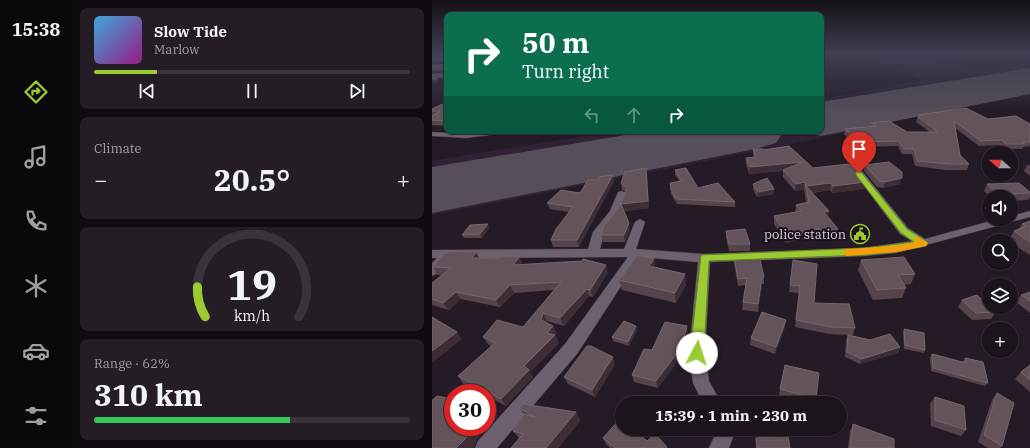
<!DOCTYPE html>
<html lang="en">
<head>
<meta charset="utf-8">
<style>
	body { margin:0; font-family:"IBM Plex Serif",serif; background:#251d26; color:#f1f3f6; height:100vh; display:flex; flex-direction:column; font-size:15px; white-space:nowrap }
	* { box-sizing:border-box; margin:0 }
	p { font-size:13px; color:#a09ea4 }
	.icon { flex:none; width:22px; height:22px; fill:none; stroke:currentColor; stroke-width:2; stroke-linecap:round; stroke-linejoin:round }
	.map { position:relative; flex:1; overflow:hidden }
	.sheet { display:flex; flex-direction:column; gap:8px; padding:8px; background:#0f0b10; width:360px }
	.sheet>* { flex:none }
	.hud { position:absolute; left:12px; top:12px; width:380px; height:122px; border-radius:8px; box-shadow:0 1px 3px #0004,0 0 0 1px #3a333b; background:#0b6e4f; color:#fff; overflow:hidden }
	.needle { width:26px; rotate:290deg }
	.fabs { position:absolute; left:550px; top:146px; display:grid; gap:8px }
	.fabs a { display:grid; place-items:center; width:36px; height:36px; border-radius:50%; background:#1c141d; box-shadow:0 1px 3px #0004,0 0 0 1px #3a333b; font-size:20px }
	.speed { position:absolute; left:12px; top:384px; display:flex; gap:8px; font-size:20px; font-weight:700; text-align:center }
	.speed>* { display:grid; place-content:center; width:52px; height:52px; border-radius:50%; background:#1c141d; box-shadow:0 1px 3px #0004,0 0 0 1px #3a333b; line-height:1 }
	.speed .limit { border:6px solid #d22; background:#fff; color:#111 }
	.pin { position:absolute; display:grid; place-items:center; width:34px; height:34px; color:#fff; margin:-41px -17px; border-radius:50% 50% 50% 0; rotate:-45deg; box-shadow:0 0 4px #0007 }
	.pin .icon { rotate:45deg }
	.me { position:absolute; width:44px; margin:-22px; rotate:5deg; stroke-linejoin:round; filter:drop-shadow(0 0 3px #0008) }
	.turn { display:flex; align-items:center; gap:14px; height:84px; padding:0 12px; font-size:18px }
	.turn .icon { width:52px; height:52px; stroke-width:2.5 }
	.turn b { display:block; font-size:28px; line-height:34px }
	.lanes { display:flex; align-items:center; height:38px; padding:0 12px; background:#0003; justify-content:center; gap:20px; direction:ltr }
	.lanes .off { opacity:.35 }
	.big { font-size:30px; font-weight:700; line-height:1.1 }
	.sheet .widget { flex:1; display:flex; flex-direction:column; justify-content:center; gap:6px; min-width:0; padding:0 14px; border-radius:8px; background:#251d26 }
	.sheet .dial { align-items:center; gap:0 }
	.dial svg { height:104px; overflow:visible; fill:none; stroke:#3a333b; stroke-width:7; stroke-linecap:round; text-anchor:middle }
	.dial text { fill:#f1f3f6; stroke:none }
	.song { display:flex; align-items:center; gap:12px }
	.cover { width:48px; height:48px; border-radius:6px; background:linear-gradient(135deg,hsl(200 70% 55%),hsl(310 70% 35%)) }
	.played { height:4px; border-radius:2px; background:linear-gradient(90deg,#9bcb33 20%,#3a333b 20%) }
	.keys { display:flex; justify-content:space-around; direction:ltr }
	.heat { display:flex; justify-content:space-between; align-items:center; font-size:22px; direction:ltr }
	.charge { height:6px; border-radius:3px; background:linear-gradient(90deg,#34c759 62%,#3a333b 0) }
	.trip { position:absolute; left:183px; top:396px; width:232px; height:40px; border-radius:20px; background:#1c141d; box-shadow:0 1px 3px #0004,0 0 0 1px #3a333b; font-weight:700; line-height:40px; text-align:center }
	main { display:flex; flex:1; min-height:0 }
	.menu { display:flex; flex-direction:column; width:72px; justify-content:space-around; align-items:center; background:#0b080c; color:#a09ea4 }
	.menu .icon { width:28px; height:28px }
	.menu .current { color:#9bcb33 }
	.menu b { font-size:18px; color:#f1f3f6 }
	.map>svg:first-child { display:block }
</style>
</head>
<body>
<main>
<nav class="menu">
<b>15:38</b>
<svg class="icon current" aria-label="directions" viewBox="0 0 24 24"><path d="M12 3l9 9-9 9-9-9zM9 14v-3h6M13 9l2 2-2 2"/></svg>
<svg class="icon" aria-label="music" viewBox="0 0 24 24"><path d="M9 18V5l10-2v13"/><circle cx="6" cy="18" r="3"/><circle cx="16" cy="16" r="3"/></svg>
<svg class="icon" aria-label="phone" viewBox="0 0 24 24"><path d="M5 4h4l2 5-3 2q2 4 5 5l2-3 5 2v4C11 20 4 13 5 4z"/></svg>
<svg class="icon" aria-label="climate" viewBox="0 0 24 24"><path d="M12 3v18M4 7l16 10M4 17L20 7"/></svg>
<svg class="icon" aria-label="car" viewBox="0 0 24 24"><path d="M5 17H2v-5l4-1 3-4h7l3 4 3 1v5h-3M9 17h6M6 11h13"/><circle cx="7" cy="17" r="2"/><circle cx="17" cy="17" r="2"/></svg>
<svg class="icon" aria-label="filters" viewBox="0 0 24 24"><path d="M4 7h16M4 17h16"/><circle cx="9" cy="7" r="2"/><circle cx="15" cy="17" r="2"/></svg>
</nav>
<section class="sheet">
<div class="widget">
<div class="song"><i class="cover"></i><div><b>Slow Tide</b><p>Marlow</p></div></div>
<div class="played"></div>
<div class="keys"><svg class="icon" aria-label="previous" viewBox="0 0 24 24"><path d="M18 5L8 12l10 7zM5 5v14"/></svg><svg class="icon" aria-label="pause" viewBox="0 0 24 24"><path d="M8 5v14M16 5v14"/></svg><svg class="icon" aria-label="next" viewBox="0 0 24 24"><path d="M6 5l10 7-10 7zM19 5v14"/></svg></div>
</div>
<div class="widget"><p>Climate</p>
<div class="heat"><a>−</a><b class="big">20.5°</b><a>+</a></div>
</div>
<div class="widget dial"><svg viewBox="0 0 100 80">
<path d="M14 69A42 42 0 1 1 86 69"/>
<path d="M14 69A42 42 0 0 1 8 46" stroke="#9bcb33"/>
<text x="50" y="56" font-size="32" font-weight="700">19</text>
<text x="50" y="72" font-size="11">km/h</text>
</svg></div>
<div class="widget"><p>Range · 62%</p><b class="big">310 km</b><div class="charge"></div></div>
</section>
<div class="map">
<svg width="598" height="448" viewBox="0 0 598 448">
	<rect width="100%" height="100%" fill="#251b27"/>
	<!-- built -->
	<polygon fill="#302234" points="421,52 492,52 544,70 598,62 598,92 336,149 0,215 0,161 181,131 389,131 389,99 490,80"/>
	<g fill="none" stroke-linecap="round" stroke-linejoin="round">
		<!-- runway -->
		<g fill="#564e58" fill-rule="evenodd">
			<polygon points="598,68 598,94 389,136 371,131 389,131 389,102"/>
			<polygon points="218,131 352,131 344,143 323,149 0,213 0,167"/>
		</g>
		<defs>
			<g id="street">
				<polygon points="15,73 15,77 0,78 0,74"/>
				<polygon points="56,131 78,131 74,133 34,138 0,136 0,132 34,134"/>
				<polygon points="427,170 430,171 476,228 493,239 566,219 579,219 579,216 598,211 598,217 464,253 432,256 278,262 273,353 277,381 289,403 271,403 261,383 257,353 266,262 208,257 145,354 65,448 43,448 46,441 133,344 196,257 18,258 4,274 0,276 0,263 5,258 0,258 0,250 156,249 161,232 178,211 186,192 190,191 195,194 188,212 172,233 168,249 192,249 203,222 208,219 213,222 204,249 272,254 432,248 480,241 468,234 424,175 424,171"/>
				<polygon points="286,429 304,429 297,448 277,448"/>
			</g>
			<polygon id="primary" points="15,64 15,68 0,69 0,65"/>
		</defs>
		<!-- street casing -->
		<use href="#street" stroke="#3e3740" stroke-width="1"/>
		<!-- primary casing -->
		<use href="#primary" stroke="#3e3740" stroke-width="1"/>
		<!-- street -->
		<use href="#street" fill="#6d606f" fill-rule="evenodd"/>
		<!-- primary -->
		<use href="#primary" fill="#7f76ac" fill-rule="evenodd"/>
	</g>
	<!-- wall -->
	<g fill="#55444b">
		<polygon points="15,102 15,126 0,125 0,109"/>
		<polygon points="486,115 556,119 598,124 598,146 592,147 590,149 572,149 568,145 547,146 523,128 528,155 537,164 535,170 514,170 483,166 480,154 470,154 466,146 423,147 412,134 413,129 438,127 439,123 475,132 498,132 484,122"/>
		<polygon points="321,149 332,150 381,168 419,166 424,169 434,182 432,189 400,193 398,190 380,193 397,211 396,216 404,236 388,240 385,236 354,243 342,224 342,216 363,212 364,205 374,203 372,189 363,191 351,177 351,171 317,174 314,164 314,158 321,157"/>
		<polygon points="433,165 468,184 451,188 445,187 432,171"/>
		<polygon points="595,165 598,165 598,176 592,171"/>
		<polygon points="243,170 266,188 303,202 303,207 245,204 239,194 238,183 248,182 243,175"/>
		<polygon points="215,174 217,208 192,211 198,229 193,242 171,242 169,235 188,206 194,192 190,190 189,183"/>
		<polygon points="181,175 182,181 147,247 121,247 119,240 137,212 118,209 115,203 148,193 166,180"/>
		<polygon points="321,184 342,189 342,194 325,197 321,189"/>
		<polygon points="555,184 598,192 598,197 596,200 579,201 579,197 559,197 552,191"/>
		<polygon points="598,221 598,255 579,243 579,241 576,241 582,231 586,230 590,224"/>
		<polygon points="57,228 50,238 32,238 30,235"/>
		<polygon points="294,231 318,244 318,251 297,251 294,238"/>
		<polygon points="302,256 332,277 332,284 330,284 326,312 310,310 311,302 314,285 306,286 302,263"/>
		<polygon points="87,257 90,264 176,272 161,297 157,296 132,326 115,321 114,322 121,326 125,334 123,335 127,343 98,372 101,377 74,406 55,396 55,393 49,393 31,384 26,376 59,346 56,344 51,337 91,327 122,290 82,293 68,307 29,299 17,310 0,305 0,283 10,275 5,275 1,267 47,258 69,258"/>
		<polygon points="361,260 382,303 423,328 421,335 417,335 468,347 466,353 428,364 413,357 414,340 416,335 397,334 363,327 367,293 357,292"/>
		<polygon points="429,260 483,274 479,284 472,285 474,288 470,298 441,300 426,270"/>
		<polygon points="224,268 253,274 254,285 244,303 190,290 187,280"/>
		<polygon points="598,292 598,313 584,302 589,295"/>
		<polygon points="530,300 564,312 559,319 540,320 526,307"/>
		<polygon points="204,326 205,330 197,346 181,341 180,337"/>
		<polygon points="353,327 343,354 318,345 319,338"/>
		<polygon points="472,329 493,350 492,353 472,349 471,333"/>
		<polygon points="256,334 250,355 226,388 202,382 200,375 220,350"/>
		<polygon points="500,354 531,362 531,361 533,358 556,383 553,386 499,371 498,358"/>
		<polygon points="183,364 163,397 136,384 132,377"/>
		<polygon points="598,365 598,392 583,379 589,372"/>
		<polygon points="348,389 384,399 383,403 372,403 347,396"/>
		<polygon points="565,393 570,446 568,448 556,448 546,442 560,400"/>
		<polygon points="503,397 534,430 529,436 499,426 498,404"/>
		<polygon points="87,408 144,412 148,421 126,448 79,448 87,438 81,431 92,414"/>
		<polygon points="421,424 462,448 416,448 418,431"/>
		<polygon points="171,438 215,441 235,448 178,448 174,444"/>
		<polygon points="324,438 358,448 324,448"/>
	</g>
	<!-- shaded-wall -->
	<g fill="#3c2d36">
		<polygon points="14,60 15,62 0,64 0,61"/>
		<polygon points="14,69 15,72 0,73 0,70"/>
		<polygon points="5,76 6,79 6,82 0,83 0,79"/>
		<polygon points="371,162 351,170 351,171 317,174 318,167"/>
		<polygon points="214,168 217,208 191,211 189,204"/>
		<polygon points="181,175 182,181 147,247 145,240"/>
		<polygon points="470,178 468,184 451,188 453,182"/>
		<polygon points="373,182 372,189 363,191 364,184"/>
		<polygon points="434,182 432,189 400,193 401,186"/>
		<polygon points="399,183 398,190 375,193 374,186"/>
		<polygon points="342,189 342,194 325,197 326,192"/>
		<polygon points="397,211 395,218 392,212"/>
		<polygon points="197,223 198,229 193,242 192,235"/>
		<polygon points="56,224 57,228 50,238 48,234"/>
		<polygon points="387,229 385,236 354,243 355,236"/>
		<polygon points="406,229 404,236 388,240 389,232"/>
		<polygon points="44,252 48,260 40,258"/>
		<polygon points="87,257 90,264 85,272 81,265"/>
		<polygon points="222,259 224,269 217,266"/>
		<polygon points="174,265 176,272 161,297 158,290"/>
		<polygon points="253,274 254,285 244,303 243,293"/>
		<polygon points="330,277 330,284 326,312 326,304"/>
		<polygon points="78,285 82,293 68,307 64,300"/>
		<polygon points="155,289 157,296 132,326 128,318"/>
		<polygon points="24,292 29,299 17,310 11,303"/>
		<polygon points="111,313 115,321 112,327 109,320"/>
		<polygon points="354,320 353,327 343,354 344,347"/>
		<polygon points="121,326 125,334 123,335 127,343 98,372 101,377 74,406 69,399 115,333"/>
		<polygon points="204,326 205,330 197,346 196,342"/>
		<polygon points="255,326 256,334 250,355 226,388 224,381"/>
		<polygon points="25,332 30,339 0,363 0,351"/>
		<polygon points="468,347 466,353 428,364 430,359"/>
		<polygon points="181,357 183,364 163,397 160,390"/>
		<polygon points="59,408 66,416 45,440 42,447 41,448 24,448 41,427 55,427 55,412"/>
		<polygon points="144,412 148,421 126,448 114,448"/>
	</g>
	<!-- building -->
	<g fill="#63535a" stroke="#75676e">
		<polygon points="6,52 15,52 15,64 14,60 0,61 0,54"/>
		<polygon points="15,65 15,71 14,69 0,70 0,67"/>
		<rect x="0" y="76" width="5" height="3"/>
		<polygon points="15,102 15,121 0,120 0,116 8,111 0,111 0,109"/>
		<polygon points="534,108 556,119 584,116 598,124 598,142 590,142 593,144 574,144 570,140 549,141 522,121 528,155 537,164 517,164 485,161 482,149 471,149 467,141 424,142 413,129 444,126 439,123 457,121 475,132 506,132 486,117 488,117 486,115"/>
		<polygon points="357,146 381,168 417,164 419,166 424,165 424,169 434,182 401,186 399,183 374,186 397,211 392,212 406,229 389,232 387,229 355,236 342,216 369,211 364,205 377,202 373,182 364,184 351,170 371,162 318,167 314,158 324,157 321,149 331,149 332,150"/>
		<polygon points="457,162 470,172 470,178 453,182 447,181 433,165"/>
		<polygon points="214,168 216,201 189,204 197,223 192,235 169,235 172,226 188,206 195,188 189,183 193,172"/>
		<polygon points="254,168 266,188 286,183 303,202 244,199 239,189 238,183 250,181 243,170"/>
		<polygon points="181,175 145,240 119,240 124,229 141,207 115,203 129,190 148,193 156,180 166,180 166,177"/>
		<polygon points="335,178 342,189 326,192 321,184"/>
		<polygon points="587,183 598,192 598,193 567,195 555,184"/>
		<polygon points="598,221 598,242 582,231 594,226 590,224"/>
		<polygon points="56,224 48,234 30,235 38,225"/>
		<polygon points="313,229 318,244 297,244 294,231"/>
		<polygon points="14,252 44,252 40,258 69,258 71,256 87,257 81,265 150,261 151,259 174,265 158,290 155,289 128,318 111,313 109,320 121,326 115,333 123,335 92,366 97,370 69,399 26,376 63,343 51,337 65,320 91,327 129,282 78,285 64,300 24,292 11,303 0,299 0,283 19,268 1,267"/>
		<polygon points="205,255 222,259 217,266 253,274 243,293 187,280"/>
		<polygon points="327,255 332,277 330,277 326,304 311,302 315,278 306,279 302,256"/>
		<polygon points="472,257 483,274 466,275 474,288 445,290 429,260"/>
		<polygon points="361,260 385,264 382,303 417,304 423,328 399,327 364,320 368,286 358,285"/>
		<polygon points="598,292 598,301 589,295"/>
		<polygon points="545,295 557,306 557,307 559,307 564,312 544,313 530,300"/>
		<polygon points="330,312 354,320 344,347 319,338"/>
		<polygon points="0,317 25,332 0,351"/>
		<polygon points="192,321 204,326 196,342 180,337"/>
		<polygon points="233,322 255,326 249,348 224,381 200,375 212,349 220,350"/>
		<polygon points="472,329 492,333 493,350 473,345"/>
		<polygon points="458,334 468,347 430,359 415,352 416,335 438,340"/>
		<polygon points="155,346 159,346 181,357 160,390 132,377"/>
		<polygon points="500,354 534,363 533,358 551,362 556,383 501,368"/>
		<polygon points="353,365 387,373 384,399 348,389"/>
		<polygon points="598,365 598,380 589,372"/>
		<polygon points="565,393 582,403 570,446 552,435"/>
		<polygon points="5,396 21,399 21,427 41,427 37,432 34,438 24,448 0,448 0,400 1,400"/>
		<polygon points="503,397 532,406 534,430 503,420"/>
		<polygon points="91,404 144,412 114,448 79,448 91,434 81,431 92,414 103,417 87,408"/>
		<polygon points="55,407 59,408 55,412"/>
		<polygon points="188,419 190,420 190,429 201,429 215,441 223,434 235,447 233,448 183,448 171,438"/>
		<polygon points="421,424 462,439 462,448 418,448"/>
		<polygon points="356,436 358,448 325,448 324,438"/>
	</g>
	<!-- sky -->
	<linearGradient id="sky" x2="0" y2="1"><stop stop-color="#140f15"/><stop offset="0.46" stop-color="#403f52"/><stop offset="1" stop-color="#403f52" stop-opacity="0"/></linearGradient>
	<rect width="598" height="114" fill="url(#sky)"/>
	<!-- route -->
	<polygon fill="#9bcb33" stroke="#658421" points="424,172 429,172 475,229 494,241 496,243 494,246 464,252 432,255 277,261 272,353 270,357 265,359 260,357 258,353 269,255 432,248 482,242 469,233 424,175"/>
	<!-- slow -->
	<polygon fill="#f59e0b" points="486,237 496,243 494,246 464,252 415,256 410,253 415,249 464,246 483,242 483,238"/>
	<!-- icons -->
	<defs>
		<symbol id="civic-ring" viewBox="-11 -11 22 22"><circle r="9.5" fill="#1b121e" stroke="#9bcb33" stroke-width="1.5"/><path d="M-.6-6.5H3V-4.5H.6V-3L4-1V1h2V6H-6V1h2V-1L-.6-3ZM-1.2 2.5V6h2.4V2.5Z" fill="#9bcb33"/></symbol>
	</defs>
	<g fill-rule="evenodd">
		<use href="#civic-ring" x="417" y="223" width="22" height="22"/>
	</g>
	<g text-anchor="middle" stroke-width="4" stroke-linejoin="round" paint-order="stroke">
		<!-- poi labels -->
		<g font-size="13" fill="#d8d2da" stroke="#1b121e" text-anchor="end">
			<text x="414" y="239">police station</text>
		</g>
	</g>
</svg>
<div class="fabs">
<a><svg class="needle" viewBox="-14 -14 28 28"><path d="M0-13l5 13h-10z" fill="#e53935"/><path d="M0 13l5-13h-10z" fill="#a09ea4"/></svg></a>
<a><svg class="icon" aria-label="sound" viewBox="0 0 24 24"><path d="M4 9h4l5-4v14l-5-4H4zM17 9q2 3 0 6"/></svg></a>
<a><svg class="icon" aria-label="search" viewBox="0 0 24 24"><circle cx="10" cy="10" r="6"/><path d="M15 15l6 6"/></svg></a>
<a><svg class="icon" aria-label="layers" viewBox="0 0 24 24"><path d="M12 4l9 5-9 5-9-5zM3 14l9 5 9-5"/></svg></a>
<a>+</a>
</div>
<div class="speed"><div class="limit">30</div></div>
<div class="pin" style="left:427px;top:173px;background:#d93025"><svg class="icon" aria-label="arrive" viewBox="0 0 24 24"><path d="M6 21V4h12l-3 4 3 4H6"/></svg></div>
<svg class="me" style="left:265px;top:353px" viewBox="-20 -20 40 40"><circle r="19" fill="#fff"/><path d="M0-13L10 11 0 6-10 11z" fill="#9bcb33"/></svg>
<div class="trip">15:39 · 1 min · 230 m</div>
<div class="hud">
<div class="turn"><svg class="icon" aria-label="right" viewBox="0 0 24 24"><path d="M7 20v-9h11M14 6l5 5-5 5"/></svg><div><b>50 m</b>Turn right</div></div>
<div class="lanes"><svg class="icon off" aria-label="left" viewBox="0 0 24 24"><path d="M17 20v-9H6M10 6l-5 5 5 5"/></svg><svg class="icon off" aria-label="ahead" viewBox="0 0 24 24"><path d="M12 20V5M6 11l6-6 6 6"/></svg><svg class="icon" aria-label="right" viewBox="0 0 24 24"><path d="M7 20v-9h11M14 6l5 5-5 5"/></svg></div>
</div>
</div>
</main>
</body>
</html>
